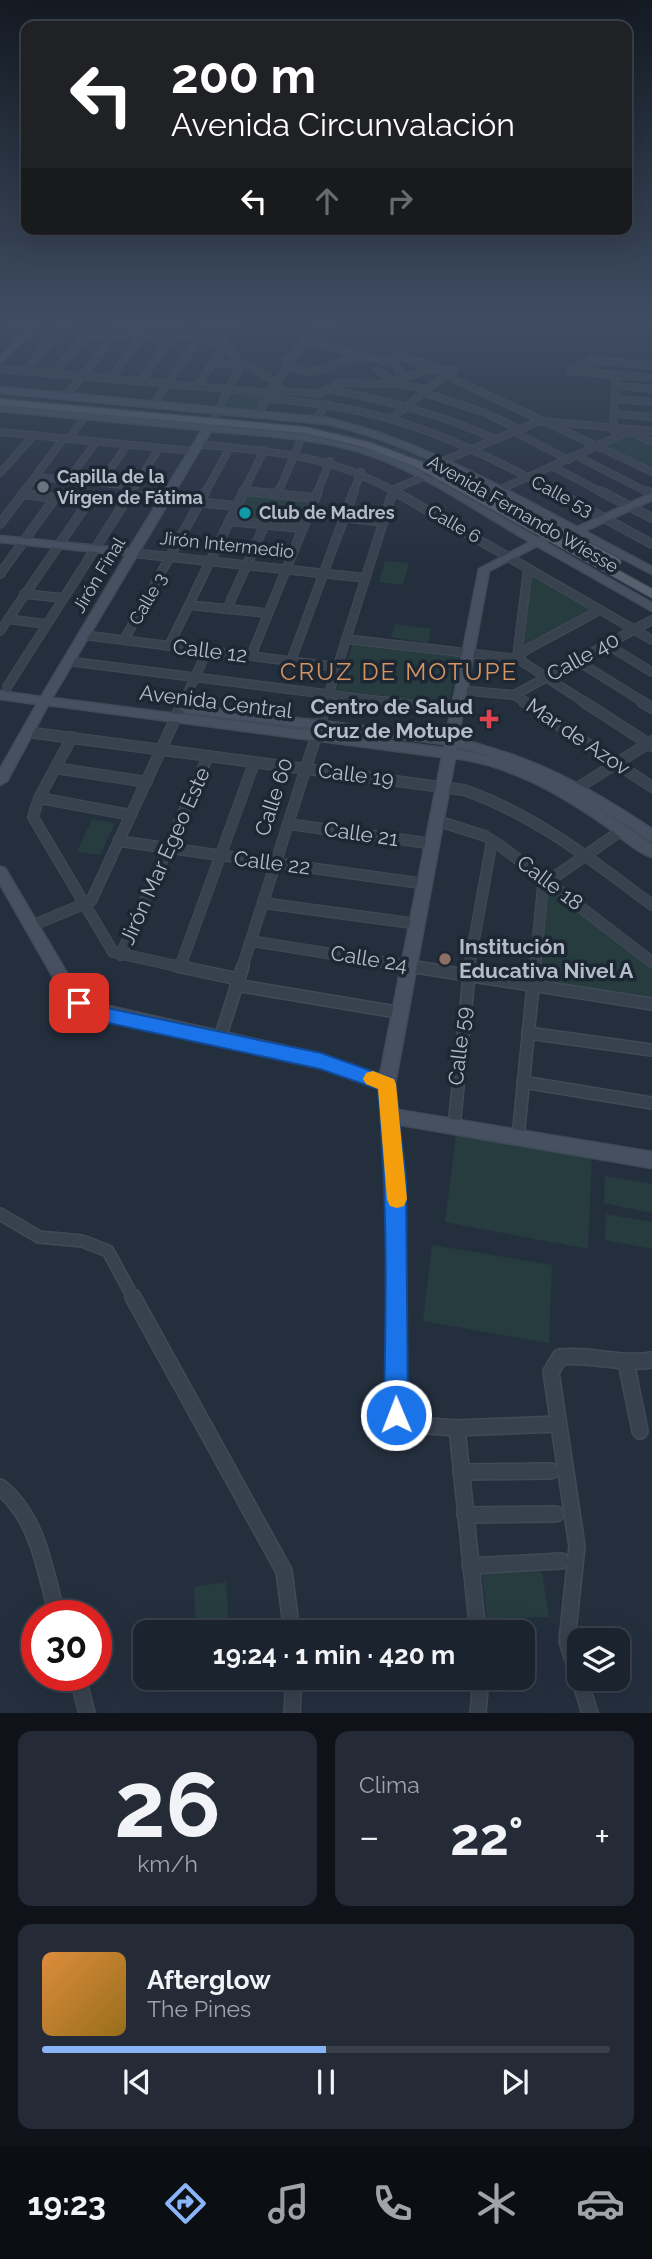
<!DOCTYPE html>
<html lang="es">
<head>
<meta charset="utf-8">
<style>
	body { margin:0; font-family:Raleway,sans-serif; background:#242b36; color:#f1f3f6; height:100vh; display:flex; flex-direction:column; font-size:26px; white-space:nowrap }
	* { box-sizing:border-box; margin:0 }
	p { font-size:23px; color:#a0a4aa }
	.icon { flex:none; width:38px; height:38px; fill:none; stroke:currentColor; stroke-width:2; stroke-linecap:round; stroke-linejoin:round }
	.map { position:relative; height:1713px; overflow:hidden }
	.details { display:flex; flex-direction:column; gap:18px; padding:18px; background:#0f1319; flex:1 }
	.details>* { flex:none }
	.hud { position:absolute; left:21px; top:21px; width:611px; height:214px; border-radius:14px; box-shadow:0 7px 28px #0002,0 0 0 2px #39404a; background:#202124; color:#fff; overflow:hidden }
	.controls { position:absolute; left:567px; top:1628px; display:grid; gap:14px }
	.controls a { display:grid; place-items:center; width:63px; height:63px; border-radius:14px; background:#1b232e; box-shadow:0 7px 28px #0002,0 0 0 2px #39404a; font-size:35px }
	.speed { position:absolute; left:21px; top:1600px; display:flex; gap:14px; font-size:35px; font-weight:700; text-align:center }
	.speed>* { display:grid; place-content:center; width:91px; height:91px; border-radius:50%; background:#1b232e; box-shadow:0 7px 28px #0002,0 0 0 2px #39404a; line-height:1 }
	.speed .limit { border:10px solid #d22; background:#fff; color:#111 }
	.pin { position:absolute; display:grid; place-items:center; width:60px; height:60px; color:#fff; margin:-30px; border-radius:14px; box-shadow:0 4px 10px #0006 }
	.me { position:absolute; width:77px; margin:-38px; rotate:359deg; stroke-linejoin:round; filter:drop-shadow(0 0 5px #0008) }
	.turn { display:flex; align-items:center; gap:24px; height:147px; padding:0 35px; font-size:32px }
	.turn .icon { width:91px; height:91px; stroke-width:2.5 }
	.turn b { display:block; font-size:49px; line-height:60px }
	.lanes { display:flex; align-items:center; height:66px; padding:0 35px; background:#0003; justify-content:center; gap:35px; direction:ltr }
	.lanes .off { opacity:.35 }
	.big { font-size:52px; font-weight:700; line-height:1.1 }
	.details .card { flex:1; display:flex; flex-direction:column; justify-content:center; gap:10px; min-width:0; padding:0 24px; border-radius:14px; background:#242b36 }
	.details .dial { align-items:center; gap:0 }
	.dial b { font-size:91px; line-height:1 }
	.song { display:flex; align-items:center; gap:21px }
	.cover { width:84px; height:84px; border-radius:10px; background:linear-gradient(135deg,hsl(30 70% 55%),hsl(40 70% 35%)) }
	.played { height:7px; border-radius:4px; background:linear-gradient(90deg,#8ab4f8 50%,#39404a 50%) }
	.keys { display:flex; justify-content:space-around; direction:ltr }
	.heat { display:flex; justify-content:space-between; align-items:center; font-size:38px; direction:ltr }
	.details .tiles { flex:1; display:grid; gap:18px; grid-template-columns:1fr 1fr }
	.card:last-child { grid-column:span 2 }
	.trip { position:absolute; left:133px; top:1620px; width:402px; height:70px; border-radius:14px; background:#1b232e; box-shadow:0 7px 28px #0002,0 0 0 2px #39404a; font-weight:700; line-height:70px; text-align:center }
	.dock { display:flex; height:112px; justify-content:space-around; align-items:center; background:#0b0e12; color:#a0a4aa }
	.dock .icon { width:49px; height:49px }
	.dock .active { color:#8ab4f8 }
	.dock b { font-size:32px; color:#f1f3f6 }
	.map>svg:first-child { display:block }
</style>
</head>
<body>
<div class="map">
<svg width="652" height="1713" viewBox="0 0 652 1713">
	<rect width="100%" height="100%" fill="#242f3e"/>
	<!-- green -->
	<g fill="#263c3f">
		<polygon points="232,392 267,395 257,412 222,409"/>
		<polygon points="0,396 203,416 201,419 0,400"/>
		<path d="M219 417C298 424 362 430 435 464L427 467C361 432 289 429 216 420Z"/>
		<polygon points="614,428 652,442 652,468 598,448 614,440"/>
		<polygon points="247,493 309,499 298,526 233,519"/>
		<polygon points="385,561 409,563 403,585 379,582"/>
		<polygon points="528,575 536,575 596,610 528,647 518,644"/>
		<polygon points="395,624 431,629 428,643 391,637"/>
		<polygon points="353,643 459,657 449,704 337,690"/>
		<polygon points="92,819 115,823 100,855 77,852"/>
		<polygon points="548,885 652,967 652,1000 535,982"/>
		<polygon points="456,1134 592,1157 588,1249 445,1222"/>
		<polygon points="605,1176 652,1184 652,1213 604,1203"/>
		<polygon points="606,1214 652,1222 652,1249 605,1240"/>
		<polygon points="432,1245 552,1265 549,1343 423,1321"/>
		<polygon points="542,1572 549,1617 487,1619 482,1574"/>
		<polygon points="226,1582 229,1633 196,1633 194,1587"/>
	</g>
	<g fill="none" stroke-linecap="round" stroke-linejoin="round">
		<defs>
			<g id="street-far4">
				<polyline points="17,324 34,325"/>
				<polyline points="121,326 148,328 151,324"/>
				<polyline points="149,326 178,329"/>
				<polyline points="116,333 142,335"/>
				<polyline points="172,336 198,338"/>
				<polyline points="141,337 170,339"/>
				<polyline points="197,340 223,342"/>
				<polyline points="305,341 397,365 401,375 406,377 430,369 454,371"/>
				<path d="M286 361C311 385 334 362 361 355"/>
				<polyline points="384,362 396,355 437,368"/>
				<polyline points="214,363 247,366 278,383"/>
				<polyline points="0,369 270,393"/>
				<polyline points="377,370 398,384"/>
				<polyline points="25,371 66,324"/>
				<polyline points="570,371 594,360 652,366"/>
				<polyline points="570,371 652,378"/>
				<polyline points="53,374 88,333 114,335"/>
				<polyline points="111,379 142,335"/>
				<polyline points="140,382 181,324"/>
				<polyline points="336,383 398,384 425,389"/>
				<polyline points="616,386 652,389"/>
				<polyline points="197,387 225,345"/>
				<path d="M272 390 321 394 326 389C385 400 441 414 495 439"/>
				<polyline points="422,392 483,412 519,429"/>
				<polyline points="269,394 285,370 286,361 327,324"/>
				<polyline points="66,396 123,324"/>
				<polyline points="615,399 652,402"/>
				<polyline points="154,404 208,324"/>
				<path d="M258 414 267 399C383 405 457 439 558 493"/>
				<polyline points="614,414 652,417"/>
				<polyline points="215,416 241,365 221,337 224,330 237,324"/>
				<polyline points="318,416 327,404"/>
				<polyline points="392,418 445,375 652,472"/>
				<polyline points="613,430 616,375"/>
				<polyline points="513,431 569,460"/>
				<polyline points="0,432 193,451"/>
				<polyline points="631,432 652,442"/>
				<polyline points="69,439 85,416"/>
				<path d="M198 444C273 452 329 454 397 493"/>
				<polyline points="127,445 101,483 134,486"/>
				<polyline points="577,456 649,493"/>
				<polyline points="438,463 540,421 652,431"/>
				<polyline points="552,466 603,493"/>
				<polyline points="0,473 34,435"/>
				<polyline points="36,477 68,480 96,442"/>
				<polyline points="243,491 260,493"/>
				<polyline points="23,493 64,438"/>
				<polyline points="131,493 159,448"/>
				<polyline points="205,493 230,447"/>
				<polyline points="243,493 264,450"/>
				<polyline points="278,493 302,437"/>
				<polyline points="317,493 330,461"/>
				<polyline points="353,493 361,472"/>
				<polyline points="393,493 394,489 433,473"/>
				<polyline points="492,493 634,429"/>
			</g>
			<g id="street-far3">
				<polyline points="243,491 313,498"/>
				<polyline points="394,491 652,640"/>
				<polyline points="555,491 652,544"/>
				<polyline points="600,491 652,518"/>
				<polyline points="646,491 652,494"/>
				<polyline points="491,493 496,491"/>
				<polyline points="277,494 278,491"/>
				<polyline points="129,495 235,506"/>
				<polyline points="307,513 384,522"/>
				<polyline points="229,521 300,528"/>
				<polyline points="0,524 25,491"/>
				<polyline points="133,553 366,578"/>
				<polyline points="0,574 55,498 23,494"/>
				<polyline points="24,594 63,598"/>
				<polyline points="189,605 267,613"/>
				<polyline points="227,609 265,524"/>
				<polyline points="8,619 46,624"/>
				<polyline points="0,631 89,501 123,503"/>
				<polyline points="83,635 337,667"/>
				<polyline points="346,639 518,659 586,703"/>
				<polyline points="124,640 206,491"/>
				<polyline points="606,644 652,672"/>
				<polyline points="169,646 244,491"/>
				<polyline points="251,656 318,491"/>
				<polyline points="517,657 528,568"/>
				<polyline points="518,659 524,651 600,610"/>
				<polyline points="576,660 645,703"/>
				<polyline points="67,661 397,703"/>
				<polyline points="291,661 354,491"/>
				<polyline points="7,687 132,491"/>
				<polyline points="459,690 514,695 527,703"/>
				<polyline points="514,695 652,620"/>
				<polyline points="183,703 207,651"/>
				<polyline points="326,703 393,491"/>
			</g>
			<g id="street-far2">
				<polyline points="384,702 456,711"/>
				<polyline points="524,702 652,787"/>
				<polyline points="584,702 652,746"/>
				<polyline points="642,702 652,708"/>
				<path d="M27 732 464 790C535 815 592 860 652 905"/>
				<polyline points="72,737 39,798 33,817 113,952 185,968"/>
				<polyline points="55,768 147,782"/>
				<polyline points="579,787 652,741"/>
				<polyline points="39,798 131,815"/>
				<polyline points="438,821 485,836 502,847 652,962"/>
				<polyline points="288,824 434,844"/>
				<polyline points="118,841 426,884"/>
				<polyline points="263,903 418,924"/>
				<polyline points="31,926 91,901 183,702"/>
				<polyline points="251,941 420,968"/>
				<polyline points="121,955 208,756"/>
				<polyline points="180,967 254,763"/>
				<polyline points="242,968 327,702"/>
				<polyline points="469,968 492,841"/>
				<polyline points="535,968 543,885 622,830"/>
			</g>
			<g id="street-far1">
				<polyline points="177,966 238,979"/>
				<polyline points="409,966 652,1004"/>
				<polyline points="236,985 402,1013"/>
				<polyline points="528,1033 652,1050"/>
				<polyline points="220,1038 243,966"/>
				<polyline points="523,1082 652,1103"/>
				<polyline points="390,1116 396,1191 397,1299"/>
				<polyline points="454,1127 470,966"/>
				<polyline points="518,1138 535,966"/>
				<polyline points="0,1214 39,1237 82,1241 108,1251 134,1299"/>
			</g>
			<g id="street">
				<polyline points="133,1297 284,1571 292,1633"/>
				<polyline points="397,1297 396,1415 400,1424 457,1428 557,1424"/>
				<polyline points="626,1362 640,1431"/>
				<polyline points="457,1428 478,1633"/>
				<polyline points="461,1472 551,1471"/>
				<path d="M0 1487C38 1517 45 1570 57 1615"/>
				<polyline points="465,1515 556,1514"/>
				<polyline points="470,1566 561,1561"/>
				<polyline points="77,1675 87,1713"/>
				<polyline points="292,1713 294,1678"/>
				<polyline points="478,1713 481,1678"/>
				<path d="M590 1713 567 1641 577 1546 551 1372 560 1357C591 1354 621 1365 652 1360"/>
			</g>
			<g id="secondary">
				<polygon points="31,324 39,324 0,364 0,357"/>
				<path d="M0 387 327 418C417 439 496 484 577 527L652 493V500L585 531 652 567V574L577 535C566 538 556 537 545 542L652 603V611L537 546 489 571 458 739C535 757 587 786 652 829V841L647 839C585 797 531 765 457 747L456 750C530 760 593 803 652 845V857C634 851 618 834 603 824 558 793 509 765 455 758L395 1084 398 1110 652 1152V1168L390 1123 384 1121 379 1088 321 1068 81 1013 69 1005 0 884V867L5 868 81 997 91 1002 321 1054 380 1075 442 757 48 705 7 781 0 785V769L37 704 0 699V691L41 697 126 555 0 542V536L129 549 202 430 0 411V405L205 425 211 420 215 423 214 426 302 434 378 452 407 464 538 538 554 531H569C491 489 414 444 327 424L0 393ZM211 431C265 436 323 438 375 457 427 476 481 514 530 542L479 569 446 736 186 705 180 709 186 713 445 744 444 748 52 698Z"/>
			</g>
			<g id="primary">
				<polygon points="0,399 304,427 368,442 422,462 652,589 652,598 414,466 361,446 304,433 0,405"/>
				<polygon points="528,510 619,559 621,562 619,565 611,565 524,515 522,513"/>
			</g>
		</defs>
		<!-- street-far4 casing -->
		<use href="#street-far4" stroke="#414a57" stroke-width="8"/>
		<!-- street-far3 casing -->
		<use href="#street-far3" stroke="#414a57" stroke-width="10"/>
		<!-- street-far2 casing -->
		<use href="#street-far2" stroke="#414a57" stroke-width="12"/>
		<!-- street-far1 casing -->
		<use href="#street-far1" stroke="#414a57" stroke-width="14"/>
		<!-- street casing -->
		<use href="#street" stroke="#414a57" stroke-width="18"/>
		<!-- secondary casing -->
		<use href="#secondary" stroke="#414a57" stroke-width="3"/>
		<!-- primary casing -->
		<use href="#primary" stroke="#414a57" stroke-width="2"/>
		<!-- street-far4 -->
		<use href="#street-far4" stroke="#38414e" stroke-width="6"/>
		<!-- street-far3 -->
		<use href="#street-far3" stroke="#38414e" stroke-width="8"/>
		<!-- street-far2 -->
		<use href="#street-far2" stroke="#38414e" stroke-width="10"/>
		<!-- street-far1 -->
		<use href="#street-far1" stroke="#38414e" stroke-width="11"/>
		<!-- street -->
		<use href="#street" stroke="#38414e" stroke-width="15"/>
		<!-- secondary -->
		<use href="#secondary" fill="#465061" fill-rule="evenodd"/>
		<!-- primary -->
		<use href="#primary" fill="#56606e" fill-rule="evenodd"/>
	</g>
	<!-- sky -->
	<linearGradient id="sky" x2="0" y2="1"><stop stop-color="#141a22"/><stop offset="0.57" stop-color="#3f4d63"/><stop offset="1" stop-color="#3f4d63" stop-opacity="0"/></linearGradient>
	<rect width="652" height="564" fill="url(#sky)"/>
	<!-- route -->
	<path fill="#1a73e8" stroke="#114b97" stroke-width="2" d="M79 996 107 1008 321 1053 394 1079 406 1178 408 1415 404 1423 396 1427 388 1423 384 1415C386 1305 388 1198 378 1089L320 1069 104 1022 73 1009 70 1003Z"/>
	<!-- slow -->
	<polygon fill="#f59e0b" points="373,1071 394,1079 396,1084 407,1199 404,1206 397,1208 390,1206 387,1199 378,1089 366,1084 363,1079 366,1073"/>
	<!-- markers -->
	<circle fill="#6b7280" stroke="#1d2633" stroke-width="2.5" cx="43" cy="487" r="7"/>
	<circle fill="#0f9aa8" stroke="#1d2633" stroke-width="2.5" cx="245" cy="513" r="7"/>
	<path fill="#e0444e" stroke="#1d2633" stroke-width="2.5" d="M485.5 708.5h7v7h7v7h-7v7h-7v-7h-7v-7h7z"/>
	<circle fill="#8d6e63" stroke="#1d2633" stroke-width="2.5" cx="445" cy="959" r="7"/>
	<g text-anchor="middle" stroke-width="7" stroke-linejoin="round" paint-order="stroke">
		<!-- far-poi labels -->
		<g font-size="18" font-weight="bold" fill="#b4bcc9" stroke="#1d2633" text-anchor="start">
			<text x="57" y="483">Capilla de la<tspan x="57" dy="21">Vírgen de Fátima</tspan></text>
			<text x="259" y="519">Club de Madres</text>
		</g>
		<!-- far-street labels -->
		<g font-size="18" fill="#b4bcc9" stroke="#1d2633">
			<text transform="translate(562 496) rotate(28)" y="6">Calle 53</text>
			<text transform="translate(523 514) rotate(30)" y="6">Avenida Fernando Wiesse</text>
			<text transform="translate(454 524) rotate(30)" y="6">Calle 6</text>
			<text transform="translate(227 545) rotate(6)" y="6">Jirón Intermedio</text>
			<text transform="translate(99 575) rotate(-59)" y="6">Jirón Final</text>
			<text transform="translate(148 599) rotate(-60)" y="6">Calle 3</text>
		</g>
		<!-- street labels -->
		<g font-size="21" fill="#b4bcc9" stroke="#1d2633">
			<text transform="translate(210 651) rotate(7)" y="7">Calle 12</text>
			<text transform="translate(583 657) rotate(-29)" y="7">Calle 40</text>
			<text transform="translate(216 702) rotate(7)" y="7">Avenida Central</text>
			<text transform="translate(578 737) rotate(34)" y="7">Mar de Azov</text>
			<text transform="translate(356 775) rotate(7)" y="7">Calle 19</text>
			<text transform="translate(274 797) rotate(-72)" y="7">Calle 60</text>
			<text transform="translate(361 834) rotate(8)" y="7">Calle 21</text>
			<text transform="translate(165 856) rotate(-66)" y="7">Jirón Mar Egeo Este</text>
			<text transform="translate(272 863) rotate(7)" y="7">Calle 22</text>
			<text transform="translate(550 883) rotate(37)" y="7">Calle 18</text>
			<text transform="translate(369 959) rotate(9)" y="7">Calle 24</text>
			<text transform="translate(460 1046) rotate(-84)" y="7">Calle 59</text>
		</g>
		<!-- poi labels -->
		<g font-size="21" font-weight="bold" fill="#b4bcc9" stroke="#1d2633" text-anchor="end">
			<text x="473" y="714">Centro de Salud<tspan x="473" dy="24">Cruz de Motupe</tspan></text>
			<text x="459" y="954" text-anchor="start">Institución<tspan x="459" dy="24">Educativa Nivel A</tspan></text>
		</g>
		<!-- quarter labels -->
		<g font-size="24" letter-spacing="2" fill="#d59563" stroke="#1d2633">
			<text x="399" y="680">CRUZ DE MOTUPE</text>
		</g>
	</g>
</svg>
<div class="controls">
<a><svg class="icon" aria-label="layers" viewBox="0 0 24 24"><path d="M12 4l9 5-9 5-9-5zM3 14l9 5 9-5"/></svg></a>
</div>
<div class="speed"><div class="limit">30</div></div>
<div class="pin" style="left:79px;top:1003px;background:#d93025"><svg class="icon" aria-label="arrive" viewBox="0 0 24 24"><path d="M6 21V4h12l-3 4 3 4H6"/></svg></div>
<svg class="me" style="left:396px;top:1415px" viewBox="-20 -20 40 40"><circle r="17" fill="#1a73e8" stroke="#fff" stroke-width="3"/><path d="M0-11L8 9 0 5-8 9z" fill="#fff"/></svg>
<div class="trip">19:24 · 1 min · 420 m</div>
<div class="hud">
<div class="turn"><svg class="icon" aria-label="left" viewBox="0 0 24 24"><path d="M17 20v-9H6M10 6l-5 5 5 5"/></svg><div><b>200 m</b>Avenida Circunvalación</div></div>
<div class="lanes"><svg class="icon" aria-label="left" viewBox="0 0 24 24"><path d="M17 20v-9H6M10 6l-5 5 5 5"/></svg><svg class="icon off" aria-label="ahead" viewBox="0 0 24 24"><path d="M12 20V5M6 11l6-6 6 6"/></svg><svg class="icon off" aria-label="right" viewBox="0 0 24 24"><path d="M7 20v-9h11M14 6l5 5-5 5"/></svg></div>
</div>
</div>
<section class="details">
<div class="tiles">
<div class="card dial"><b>26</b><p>km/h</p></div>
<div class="card"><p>Clima</p>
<div class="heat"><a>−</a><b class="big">22°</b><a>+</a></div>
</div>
<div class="card">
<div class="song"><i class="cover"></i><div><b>Afterglow</b><p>The Pines</p></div></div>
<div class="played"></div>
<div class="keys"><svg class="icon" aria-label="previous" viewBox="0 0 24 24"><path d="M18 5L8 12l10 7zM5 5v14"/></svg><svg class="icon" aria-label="pause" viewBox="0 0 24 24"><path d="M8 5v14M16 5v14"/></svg><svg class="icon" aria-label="next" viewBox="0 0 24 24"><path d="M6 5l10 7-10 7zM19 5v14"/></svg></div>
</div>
</div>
</section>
<nav class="dock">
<b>19:23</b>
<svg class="icon active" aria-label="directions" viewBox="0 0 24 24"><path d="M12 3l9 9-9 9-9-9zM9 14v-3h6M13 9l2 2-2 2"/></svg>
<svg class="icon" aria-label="music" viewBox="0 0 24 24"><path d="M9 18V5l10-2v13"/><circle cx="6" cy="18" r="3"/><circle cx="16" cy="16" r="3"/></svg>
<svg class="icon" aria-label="phone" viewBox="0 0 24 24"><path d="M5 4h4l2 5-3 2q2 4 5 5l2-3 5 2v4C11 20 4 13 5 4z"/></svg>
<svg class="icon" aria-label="climate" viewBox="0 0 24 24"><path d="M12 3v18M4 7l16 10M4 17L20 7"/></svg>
<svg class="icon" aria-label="car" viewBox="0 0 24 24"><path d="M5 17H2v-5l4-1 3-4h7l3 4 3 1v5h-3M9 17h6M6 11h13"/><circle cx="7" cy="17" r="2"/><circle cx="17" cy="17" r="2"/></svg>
</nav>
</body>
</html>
